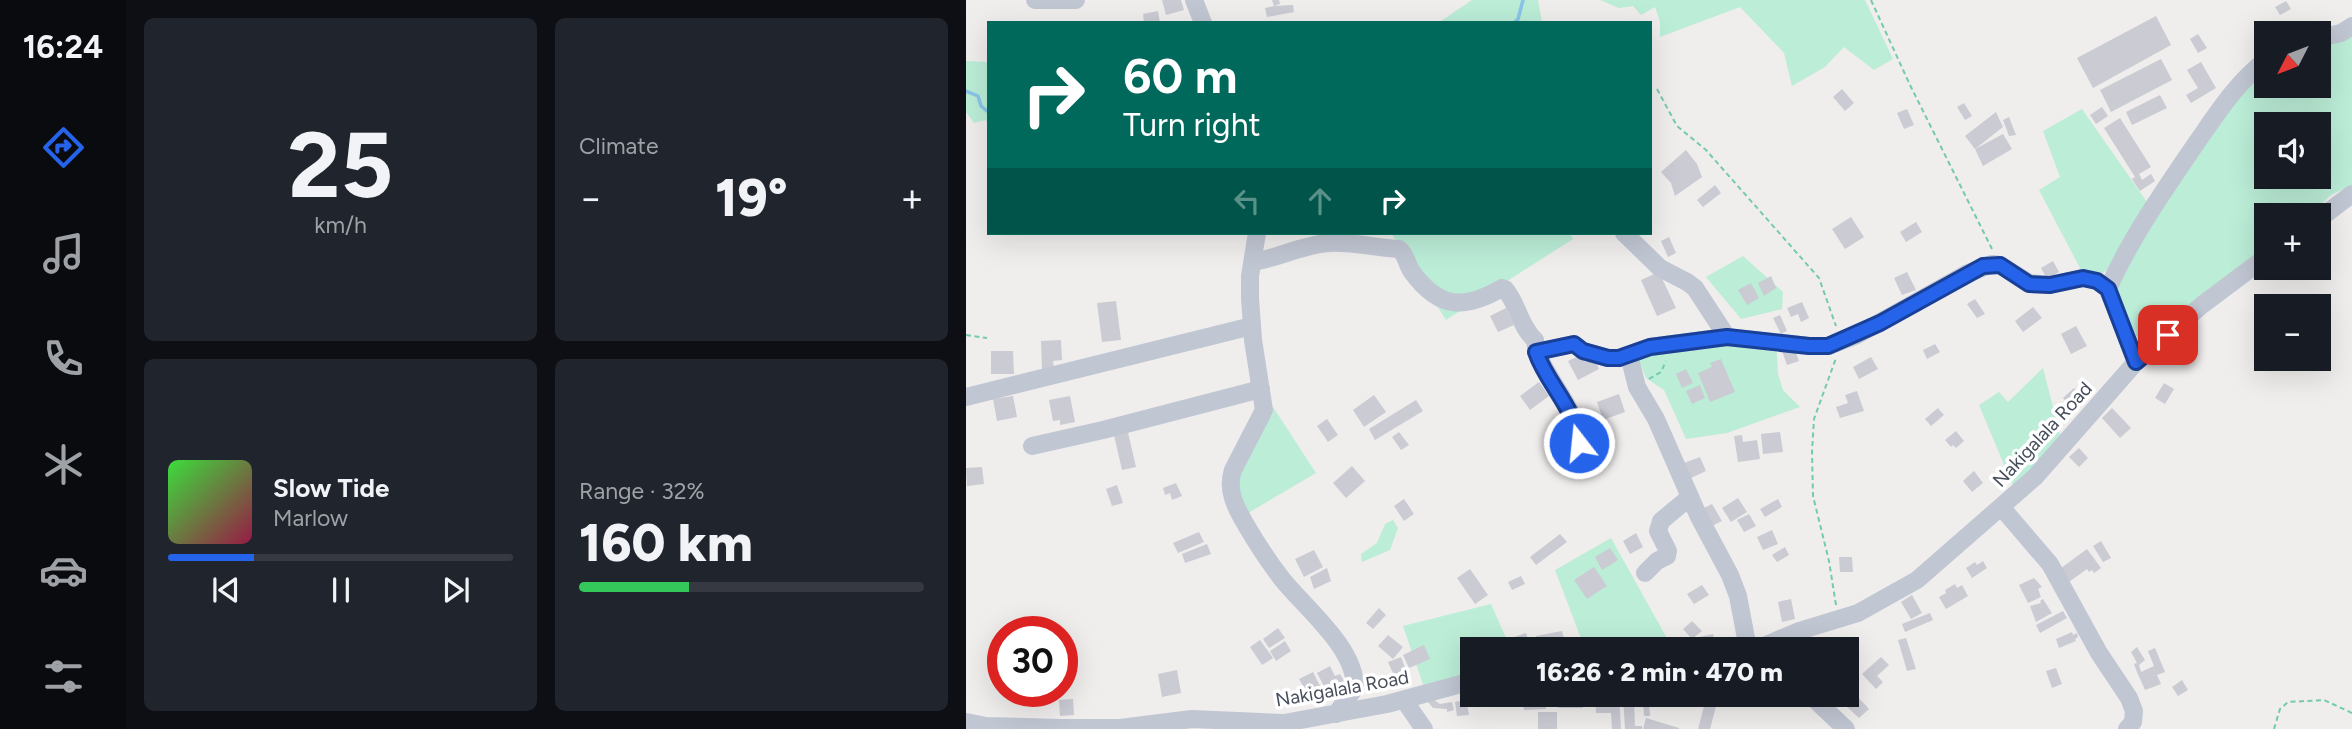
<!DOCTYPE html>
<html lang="en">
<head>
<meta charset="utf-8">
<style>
	body { margin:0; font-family:Figtree,sans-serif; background:#20242c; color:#f1f3f6; height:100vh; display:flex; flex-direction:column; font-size:26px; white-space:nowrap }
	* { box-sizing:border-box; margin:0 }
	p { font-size:23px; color:#9ea1a6 }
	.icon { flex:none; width:38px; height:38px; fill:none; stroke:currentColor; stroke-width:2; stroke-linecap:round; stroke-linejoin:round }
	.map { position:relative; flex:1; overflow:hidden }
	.side { display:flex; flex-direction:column; gap:18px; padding:18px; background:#0d0f14; width:840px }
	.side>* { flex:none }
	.hud { position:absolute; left:21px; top:21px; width:665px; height:214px; border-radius:0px; box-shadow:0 7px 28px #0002; background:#00695c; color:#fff; overflow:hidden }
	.needle { width:46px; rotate:228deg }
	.controls { position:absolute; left:1288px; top:21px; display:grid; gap:14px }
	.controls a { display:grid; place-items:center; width:77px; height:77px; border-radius:0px; background:#171b24; box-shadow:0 7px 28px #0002; font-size:35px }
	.speed { position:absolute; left:21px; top:616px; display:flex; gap:14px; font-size:35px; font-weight:700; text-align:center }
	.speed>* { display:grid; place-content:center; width:91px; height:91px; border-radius:50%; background:#171b24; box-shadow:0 7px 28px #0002; line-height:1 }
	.speed .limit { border:10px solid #d22; background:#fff; color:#111 }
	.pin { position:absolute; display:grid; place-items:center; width:60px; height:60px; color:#fff; margin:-30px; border-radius:14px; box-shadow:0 4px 10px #0006 }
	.me { position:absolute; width:77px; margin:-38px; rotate:344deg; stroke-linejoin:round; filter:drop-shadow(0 0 5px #0008) }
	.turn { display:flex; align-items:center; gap:24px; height:147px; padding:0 21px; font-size:32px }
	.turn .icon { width:91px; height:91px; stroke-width:2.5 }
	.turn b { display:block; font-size:49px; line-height:60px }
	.lanes { display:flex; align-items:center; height:66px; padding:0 21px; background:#0003; justify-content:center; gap:35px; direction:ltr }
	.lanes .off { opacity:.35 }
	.big { font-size:52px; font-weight:800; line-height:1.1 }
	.side .widget { flex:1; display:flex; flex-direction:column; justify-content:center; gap:10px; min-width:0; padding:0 24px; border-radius:10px; background:#20242c }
	.side .dial { align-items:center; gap:0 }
	.dial b { font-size:91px; line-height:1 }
	.song { display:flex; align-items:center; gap:21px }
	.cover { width:84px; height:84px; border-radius:10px; background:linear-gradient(135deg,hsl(120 70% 55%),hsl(340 70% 35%)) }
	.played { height:7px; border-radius:4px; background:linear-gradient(90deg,#2563eb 25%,#363941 25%) }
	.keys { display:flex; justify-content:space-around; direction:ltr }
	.heat { display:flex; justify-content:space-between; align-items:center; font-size:38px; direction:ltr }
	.charge { height:10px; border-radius:5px; background:linear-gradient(90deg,#34c759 32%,#363941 0) }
	.side .tiles { flex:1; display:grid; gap:18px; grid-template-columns:repeat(2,1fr) }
	.trip { position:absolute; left:494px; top:637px; width:399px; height:70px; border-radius:0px; background:#171b24; box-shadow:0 7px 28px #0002; font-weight:800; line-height:70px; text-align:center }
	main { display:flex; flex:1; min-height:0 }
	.menu { display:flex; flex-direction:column; width:126px; justify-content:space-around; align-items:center; background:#090b0e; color:#9ea1a6 }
	.menu .icon { width:49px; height:49px }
	.menu .selected { color:#2563eb }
	.menu b { font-size:32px; color:#f1f3f6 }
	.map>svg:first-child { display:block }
</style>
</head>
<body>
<main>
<nav class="menu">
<b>16:24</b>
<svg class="icon selected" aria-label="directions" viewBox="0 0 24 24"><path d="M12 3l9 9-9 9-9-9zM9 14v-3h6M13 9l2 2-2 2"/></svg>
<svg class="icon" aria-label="music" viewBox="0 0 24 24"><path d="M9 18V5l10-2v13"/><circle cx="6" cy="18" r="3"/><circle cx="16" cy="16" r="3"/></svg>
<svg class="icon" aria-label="phone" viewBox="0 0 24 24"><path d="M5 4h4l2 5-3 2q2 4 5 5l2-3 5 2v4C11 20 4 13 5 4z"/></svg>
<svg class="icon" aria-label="climate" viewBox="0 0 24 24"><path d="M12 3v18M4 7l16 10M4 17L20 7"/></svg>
<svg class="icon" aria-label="car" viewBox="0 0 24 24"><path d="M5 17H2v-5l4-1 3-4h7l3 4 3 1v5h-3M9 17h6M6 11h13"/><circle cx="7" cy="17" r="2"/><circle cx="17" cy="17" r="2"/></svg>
<svg class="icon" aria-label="filters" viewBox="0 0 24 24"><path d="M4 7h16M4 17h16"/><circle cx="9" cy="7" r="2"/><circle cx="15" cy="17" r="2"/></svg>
</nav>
<section class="side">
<div class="tiles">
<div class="widget dial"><b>25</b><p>km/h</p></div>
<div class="widget"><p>Climate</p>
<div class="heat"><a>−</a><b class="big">19°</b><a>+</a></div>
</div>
<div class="widget">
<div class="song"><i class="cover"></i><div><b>Slow Tide</b><p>Marlow</p></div></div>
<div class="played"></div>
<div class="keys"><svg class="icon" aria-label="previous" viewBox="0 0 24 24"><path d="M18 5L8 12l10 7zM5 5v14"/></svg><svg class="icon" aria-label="pause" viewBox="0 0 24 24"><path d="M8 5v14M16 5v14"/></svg><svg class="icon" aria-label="next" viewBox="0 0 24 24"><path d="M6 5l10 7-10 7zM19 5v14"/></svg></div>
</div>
<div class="widget"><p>Range · 32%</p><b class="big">160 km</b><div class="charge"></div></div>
</div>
</section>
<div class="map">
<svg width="1386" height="729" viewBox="0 0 1386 729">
	<rect width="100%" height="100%" fill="#f0eded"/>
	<!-- green -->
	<g fill="#bbedd7" fill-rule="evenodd">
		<polygon points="506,0 572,0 576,23 472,23"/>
		<polygon points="634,0 899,0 927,59 908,70 878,47 859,67 826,86 818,53 774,7 694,37 694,22 689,7 675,15 667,6 653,8"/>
		<path d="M1386 30V185L1365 195 1344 215H1300V253L1181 345 1175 344 1151 298 1152 278 1213 178 1300 62V86H1353V42ZM1300 124H1353V177H1300Z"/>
		<polygon points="0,61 23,62 23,123 19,120 8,123 0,112"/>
		<polygon points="1116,109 1181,202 1144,267 1137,273 1115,270 1073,190 1094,177 1077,131"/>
		<polygon points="425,233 604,233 607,239 480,320"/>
		<polygon points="777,256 817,292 816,309 775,319 740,277"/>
		<polygon points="810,339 812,374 817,390 834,407 761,433 720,439 698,390 680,378 673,360 673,352"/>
		<polygon points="1077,368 1095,438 1049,491 1013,405 1033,392 1042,402"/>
		<polygon points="307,407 350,473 277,516 264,468 306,415"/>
		<polygon points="427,520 432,528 424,550 396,562 395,554 411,543 419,524"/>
		<polygon points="645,538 707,649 619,649 589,570"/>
		<polygon points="525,604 545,649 506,649 506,678 459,690 437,626"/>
	</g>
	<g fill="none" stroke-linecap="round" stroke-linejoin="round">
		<!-- stream -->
		<g stroke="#89c5e9" stroke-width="3.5">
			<polyline points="548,23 552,19 557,0"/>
			<polyline points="0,91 12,96 15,106 21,111 23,109"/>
		</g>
	</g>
	<!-- building -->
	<g fill="#cacbd3">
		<polygon points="196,0 215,0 218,10 200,15"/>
		<polygon points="306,0 313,0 314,4 308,6 327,5 328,12 301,17 299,8 308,6"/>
		<polygon points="1320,1 1325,9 1314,15 1309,7"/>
		<polygon points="192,11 194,23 178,23 177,14"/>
		<polygon points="1190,16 1205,45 1127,88 1111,58"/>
		<polygon points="1232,34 1241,48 1232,53 1224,39"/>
		<polygon points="1195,59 1206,80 1145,112 1134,90"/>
		<polygon points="1235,62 1250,88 1225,103 1220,95 1232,88 1221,70"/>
		<polygon points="876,89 888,103 879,111 867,97"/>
		<polygon points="1194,95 1201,108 1166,125 1160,112"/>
		<polygon points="998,103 1006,116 999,120 991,107"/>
		<polygon points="1136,107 1142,116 1130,124 1124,115"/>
		<polygon points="941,109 948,125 938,129 931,113"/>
		<polygon points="1030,112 1037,127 1009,149 999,136"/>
		<polygon points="1043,117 1050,135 1043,136 1037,120"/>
		<polygon points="1154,118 1185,167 1173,174 1176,180 1185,174 1189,181 1174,191 1166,179 1169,177 1138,128"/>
		<polygon points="1037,134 1046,149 1017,166 1009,149"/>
		<polygon points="720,150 731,164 736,177 709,196 705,183 695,172"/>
		<polygon points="749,185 755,193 737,207 731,200"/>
		<polygon points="885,217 898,237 879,249 866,229"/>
		<polygon points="950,222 956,232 940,242 934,232"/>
		<polygon points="703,237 710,253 702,257 695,241"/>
		<polygon points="1087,261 1093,272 1081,279 1075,268"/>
		<polygon points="693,272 710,308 691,316 675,280"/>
		<polygon points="941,272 950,290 936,295 928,278"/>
		<polygon points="805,276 810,288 798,296 792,283"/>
		<polygon points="785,283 793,298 781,305 772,290"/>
		<polygon points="1009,299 1019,314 1011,318 1001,304"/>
		<polygon points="150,301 155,340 136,342 131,303"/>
		<polygon points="836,302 843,318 835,322 832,314 825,317 821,308"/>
		<polygon points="1067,307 1076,318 1057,332 1049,321"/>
		<polygon points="540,308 548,325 532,332 524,316"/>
		<polygon points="814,315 821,331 815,334 807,318"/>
		<polygon points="1110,326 1121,346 1105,354 1095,334"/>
		<polygon points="95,340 96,360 87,361 88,369 76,370 75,341"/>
		<polygon points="969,344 974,352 961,359 957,350"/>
		<polygon points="828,347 833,361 821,365 816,351"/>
		<polygon points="25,351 47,351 48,374 25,374"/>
		<polygon points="615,355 619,362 628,358 633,369 612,380 602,361"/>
		<polygon points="905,357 912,369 893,379 887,367"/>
		<polygon points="755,359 769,392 744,402 732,373 746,367 744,363"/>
		<polygon points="720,369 727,383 716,388 710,374"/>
		<polygon points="573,382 583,396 564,410 554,396"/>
		<polygon points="1198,383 1208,389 1199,404 1189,398"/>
		<polygon points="734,385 739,398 726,404 720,391"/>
		<polygon points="1108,388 1116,397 1106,407 1097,398"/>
		<polygon points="891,391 898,411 874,418 870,407 882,403 879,395"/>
		<polygon points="653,394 659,412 637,420 631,402"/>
		<polygon points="408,395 420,412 398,427 387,410"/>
		<polygon points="47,396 51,417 31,421 27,399"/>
		<polygon points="104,396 109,422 94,425 94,420 87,421 83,400"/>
		<polygon points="450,400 457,411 409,440 403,429"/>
		<polygon points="972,408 978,415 965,426 959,419"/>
		<polygon points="1146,408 1165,428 1154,438 1136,418"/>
		<polygon points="361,419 372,435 362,442 351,426"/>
		<polygon points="161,428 170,467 156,470 147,431"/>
		<polygon points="990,431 998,441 990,448 987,445 985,447 979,440"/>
		<polygon points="433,432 443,445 435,450 426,437"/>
		<polygon points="814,432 817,452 797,454 795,434"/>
		<polygon points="776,435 777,442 791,440 794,459 772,462 768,436"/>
		<polygon points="1113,448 1122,458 1113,467 1103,457"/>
		<polygon points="734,457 740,471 725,478 718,463"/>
		<polygon points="386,466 399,481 380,498 367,483"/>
		<polygon points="16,467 18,484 1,486 0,468"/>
		<polygon points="1008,471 1017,483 1006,492 997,481"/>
		<polygon points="210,483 216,496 206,500 204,493 199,495 197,488"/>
		<polygon points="151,485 157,503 146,506 140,489"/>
		<polygon points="772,498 781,512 765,522 756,508"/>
		<polygon points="438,499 448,514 438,521 428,506"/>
		<polygon points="812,499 816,507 799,517 794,509"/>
		<polygon points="746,504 756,521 744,527 734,510"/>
		<polygon points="783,514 790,526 778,532 771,520"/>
		<polygon points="806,530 812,544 797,550 791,537"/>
		<polygon points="233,532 238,542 212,553 207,543"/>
		<polygon points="670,533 677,547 664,554 657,541"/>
		<polygon points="594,534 601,542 570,565 564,557"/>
		<polygon points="1135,541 1145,558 1137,562 1127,546"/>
		<polygon points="241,544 245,554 219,563 216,554"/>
		<polygon points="819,547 823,555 811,562 806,555"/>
		<polygon points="644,548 652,560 636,570 629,557"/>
		<polygon points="1121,549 1135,568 1128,573 1126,570 1123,572 1121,569 1100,584 1091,571"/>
		<polygon points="348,550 357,567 338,577 329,559"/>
		<polygon points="873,557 886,557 887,572 874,572"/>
		<polygon points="1017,561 1021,568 1006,578 1000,568 1009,562 1011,565"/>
		<polygon points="628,567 641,586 621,599 608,580"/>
		<polygon points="361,568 365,581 348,589 344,577"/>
		<polygon points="504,569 522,595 509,604 491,578"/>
		<polygon points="555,576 559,584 546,590 542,582"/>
		<polygon points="1068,578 1076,587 1072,589 1075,597 1062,603 1053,585"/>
		<polygon points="989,584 991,588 996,585 1002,596 980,609 973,597 980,593 979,590"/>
		<polygon points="736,585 743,595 728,604 721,594"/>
		<polygon points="946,595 956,613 945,619 935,602"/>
		<polygon points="825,599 829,619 816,622 812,602"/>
		<polygon points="1077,599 1086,613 1070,622 1064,606 1075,603 1074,601"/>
		<polygon points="413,608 420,615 407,629 400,623"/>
		<polygon points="1097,611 1101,618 1074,633 1070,625"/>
		<polygon points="964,613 967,620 939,632 936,624"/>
		<polygon points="726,621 736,631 726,639 717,629"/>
		<polygon points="312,628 319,638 303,648 297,639"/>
		<polygon points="596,631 598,639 572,644 570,636"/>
		<polygon points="1106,632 1107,635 1111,633 1112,637 1109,639 1110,641 1093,648 1090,639"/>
		<polygon points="560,633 565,649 545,649 542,639"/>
		<polygon points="747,634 749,642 736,646 733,637"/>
		<polygon points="422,635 437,647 427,659 412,646"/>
		<polygon points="940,638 950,669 941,671 932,640"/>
		<polygon points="294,640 307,658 296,665 284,647"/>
		<polygon points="319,641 325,651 310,661 304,651"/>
		<polygon points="458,645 464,659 443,668 437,655"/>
		<polygon points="1171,647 1179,660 1173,665 1175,672 1188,666 1182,651 1189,648 1199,672 1191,675 1195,684 1179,690 1171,672 1168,664 1171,663 1165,652"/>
		<polygon points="435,657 441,673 429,678 422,662"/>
		<polygon points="915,657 923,665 911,676 917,682 910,689 896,674"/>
		<polygon points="364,666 369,676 374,674 378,681 360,690 351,673"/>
		<polygon points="1090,668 1096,684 1086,688 1080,671"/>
		<polygon points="211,670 215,693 196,697 192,674"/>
		<polygon points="347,672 356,690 343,697 333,679"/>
		<polygon points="1216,680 1222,690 1212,696 1206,687"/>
		<polygon points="527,695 550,695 550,703 528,705"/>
		<polygon points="556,695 579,695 580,709 558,710"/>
		<polygon points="591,695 616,695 617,708 592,708"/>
		<polygon points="629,695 653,695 655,729 646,729 645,713 630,713"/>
		<polygon points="657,695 674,695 674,701 668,701 669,726 676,726 676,729 659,729"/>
		<polygon points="683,695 689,695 690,700 683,701 684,716 678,716 677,701 683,700"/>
		<polygon points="715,695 736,695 737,697 720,704"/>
		<polygon points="741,695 753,695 744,729 732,729"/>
		<polygon points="890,695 903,709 893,718 879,705"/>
		<polygon points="107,699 108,715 94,716 93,700"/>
		<polygon points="467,699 474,704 486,702 488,710 481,712 481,709 467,708 462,702"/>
		<polygon points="500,700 503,715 491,716 489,702"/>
		<rect x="572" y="712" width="19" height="17"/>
		<polygon points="680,718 713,728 713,729 677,729"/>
	</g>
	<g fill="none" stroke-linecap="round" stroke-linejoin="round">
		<!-- path -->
		<g stroke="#74caae" stroke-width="2" stroke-dasharray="5 3.5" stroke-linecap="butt">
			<polyline points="905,0 944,85 1026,249"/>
			<polyline points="691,89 711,126 740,150 853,278 870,326"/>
			<polyline points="0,335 21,338"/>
			<polyline points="683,379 695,372 700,361"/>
			<polyline points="870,605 863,561 847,496 846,452 848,419 870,358"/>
			<polyline points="1308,729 1314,709 1322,702 1358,700 1386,713"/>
		</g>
		<!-- minor -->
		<g stroke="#c0c6d2" stroke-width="18">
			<polyline points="69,0 110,0"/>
			<polyline points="228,0 237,23"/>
			<polyline points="1353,38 1375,33 1386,26"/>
			<polyline points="1353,219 1386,194"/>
			<path d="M291 233 284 276V298L287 340 298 410 267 470C260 490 270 508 280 525 291 544 303 562 316 579 339 608 390 648 389 688L370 714"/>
			<polyline points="658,233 694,268 721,282 729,288 761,337"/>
			<path d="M287 262C312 258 336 245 362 243 385 241 410 248 433 249 440 254 441 265 446 272 473 309 498 310 536 288L539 289C552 304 554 327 569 340L571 352 608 344 617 351 642 358H653L684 347 761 337 843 346H862L891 335 1000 274 1026 264 1034 265 1063 283 1084 285 1117 278 1131 281 1142 289 1170 362"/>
			<path d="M1142 289C1165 237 1199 189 1231 142 1252 112 1271 82 1300 60"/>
			<path d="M571 352C579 377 617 418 613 444 612 449 608 455 606 460"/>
			<polyline points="663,355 671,387 690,419 732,515 764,575 772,596 782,649"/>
			<polyline points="0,397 286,326"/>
			<polyline points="66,446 137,430 295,389"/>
			<polyline points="1036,508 1084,564 1133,653 1163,698 1168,711 1167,722 1161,729"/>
			<polyline points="679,573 691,561 701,556 702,551 692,531 695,521 724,497"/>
			<polyline points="791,649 833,631 892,613 951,580 1069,477 1170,362 1236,305 1300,257"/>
			<polyline points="844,695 880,729"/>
			<polyline points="438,700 458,729"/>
			<polyline points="0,722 20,726 95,728 154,728 226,719 318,723 421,704 506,681"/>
		</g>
	</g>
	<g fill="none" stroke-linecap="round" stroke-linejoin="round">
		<defs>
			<path id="route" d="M613 443C609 407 581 384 570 352L608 344 617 351 642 358H653L684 347 761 337 843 346H862L914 323 1017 266 1034 265 1063 284 1084 285 1117 278 1131 281 1142 289 1170 362 1202 335"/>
		</defs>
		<!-- route casing -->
		<use href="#route" stroke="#184099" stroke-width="18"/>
		<!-- route -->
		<use href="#route" stroke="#2563eb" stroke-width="12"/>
	</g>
	<g text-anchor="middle" stroke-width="7" stroke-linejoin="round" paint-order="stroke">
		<!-- street labels -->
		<g font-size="19" fill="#464d5a" stroke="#fff">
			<text transform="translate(1076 434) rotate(-47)" y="7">Nakigalala Road</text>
			<text transform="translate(376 688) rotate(-10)" y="7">Nakigalala Road</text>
		</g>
	</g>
</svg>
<div class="controls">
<a><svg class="needle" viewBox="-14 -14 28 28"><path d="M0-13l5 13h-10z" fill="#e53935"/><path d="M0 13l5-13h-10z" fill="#9ea1a6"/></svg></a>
<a><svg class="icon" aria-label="sound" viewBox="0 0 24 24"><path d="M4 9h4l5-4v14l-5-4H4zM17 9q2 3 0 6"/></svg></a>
<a>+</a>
<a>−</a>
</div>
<div class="speed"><div class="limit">30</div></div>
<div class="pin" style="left:1202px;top:335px;background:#d93025"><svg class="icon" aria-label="arrive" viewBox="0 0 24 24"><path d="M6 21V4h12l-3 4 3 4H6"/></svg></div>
<svg class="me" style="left:613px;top:443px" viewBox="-20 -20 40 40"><circle r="17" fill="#2563eb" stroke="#fff" stroke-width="3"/><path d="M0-11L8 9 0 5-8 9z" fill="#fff"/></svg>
<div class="trip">16:26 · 2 min · 470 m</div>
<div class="hud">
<div class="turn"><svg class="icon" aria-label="right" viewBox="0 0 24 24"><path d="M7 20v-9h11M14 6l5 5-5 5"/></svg><div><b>60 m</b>Turn right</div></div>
<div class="lanes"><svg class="icon off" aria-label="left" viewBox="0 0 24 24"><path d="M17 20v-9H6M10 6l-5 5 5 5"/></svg><svg class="icon off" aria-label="ahead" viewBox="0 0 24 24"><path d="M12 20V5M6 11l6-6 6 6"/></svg><svg class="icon" aria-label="right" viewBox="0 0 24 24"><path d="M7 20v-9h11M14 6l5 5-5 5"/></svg></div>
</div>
</div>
</main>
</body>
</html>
